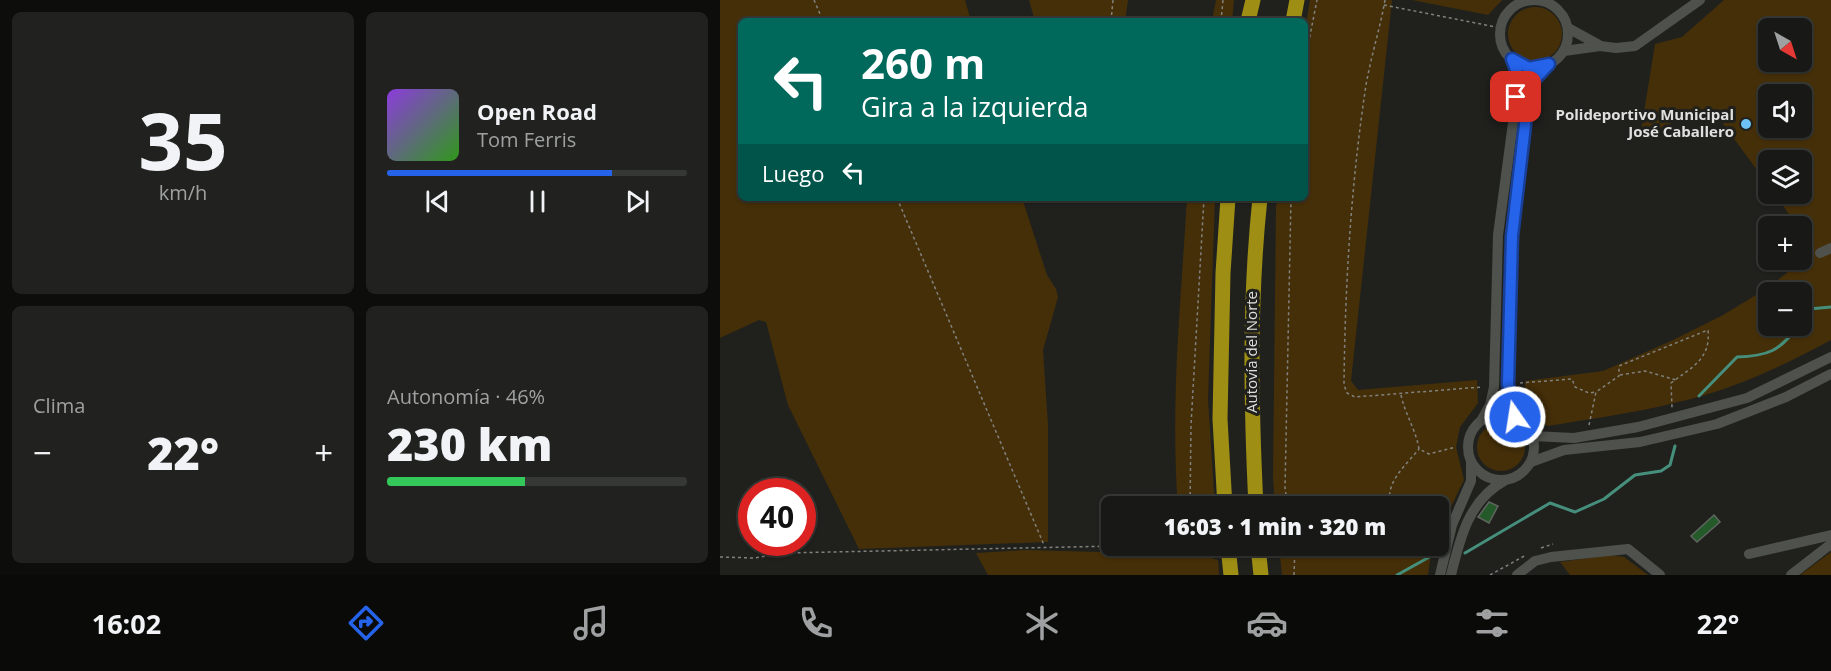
<!DOCTYPE html>
<html lang="es">
<head>
<meta charset="utf-8">
<style>
	body { margin:0; font-family:"Open Sans",sans-serif; background:#21221f; color:#f1f3f6; height:100vh; display:flex; flex-direction:column; font-size:22px; white-space:nowrap }
	* { box-sizing:border-box; margin:0 }
	p { font-size:20px; color:#9fa0a1 }
	.icon { flex:none; width:33px; height:33px; fill:none; stroke:currentColor; stroke-width:2; stroke-linecap:round; stroke-linejoin:round }
	.map { position:relative; flex:1; overflow:hidden }
	.details { display:flex; flex-direction:column; gap:12px; padding:12px; background:#0d0e0c; width:720px }
	.details>* { flex:none }
	.hud { position:absolute; left:18px; top:18px; width:570px; height:183px; border-radius:9px; box-shadow:0 2px 4px #0004,0 0 0 2px #363835; background:#00695c; color:#fff; overflow:hidden }
	.needle { width:39px; rotate:141deg }
	.buttons { position:absolute; left:1038px; top:18px; display:grid; gap:12px }
	.buttons a { display:grid; place-items:center; width:54px; height:54px; border-radius:9px; background:#181916; box-shadow:0 2px 4px #0004,0 0 0 2px #363835; font-size:30px }
	.speed { position:absolute; left:18px; top:478px; display:flex; gap:12px; font-size:30px; font-weight:700; text-align:center }
	.speed>* { display:grid; place-content:center; width:78px; height:78px; border-radius:50%; background:#181916; box-shadow:0 2px 4px #0004,0 0 0 2px #363835; line-height:1 }
	.speed .limit { border:9px solid #d22; background:#fff; color:#111 }
	.pin { position:absolute; display:grid; place-items:center; width:51px; height:51px; color:#fff; margin:-26px; border-radius:12px; box-shadow:0 3px 9px #0006 }
	.me { position:absolute; width:66px; margin:-33px; rotate:347deg; stroke-linejoin:round; filter:drop-shadow(0 0 4px #0008) }
	.turn { display:flex; align-items:center; gap:21px; height:126px; padding:0 24px; font-size:27px }
	.turn .icon { width:78px; height:78px; stroke-width:2.5 }
	.turn b { display:block; font-size:42px; line-height:51px }
	.then { display:flex; align-items:center; height:57px; padding:0 24px; background:#0003; gap:12px; font-size:22px }
	.big { font-size:45px; font-weight:800; line-height:1.1 }
	.details .card { flex:1; display:flex; flex-direction:column; justify-content:center; gap:9px; min-width:0; padding:0 21px; border-radius:9px; background:#21221f }
	.details .dial { align-items:center; gap:0 }
	.dial b { font-size:78px; line-height:1 }
	.song { display:flex; align-items:center; gap:18px }
	.cover { width:72px; height:72px; border-radius:9px; background:linear-gradient(135deg,hsl(270 70% 55%),hsl(110 70% 35%)) }
	.played { height:6px; border-radius:3px; background:linear-gradient(90deg,#2563eb 75%,#363835 75%) }
	.keys { display:flex; justify-content:space-around; direction:ltr }
	.heat { display:flex; justify-content:space-between; align-items:center; font-size:33px; direction:ltr }
	.charge { height:9px; border-radius:4px; background:linear-gradient(90deg,#34c759 46%,#363835 0) }
	.details .tiles { flex:1; display:grid; gap:12px; grid-template-columns:repeat(2,1fr) }
	.trip { position:absolute; left:381px; top:496px; width:348px; height:60px; border-radius:9px; background:#181916; box-shadow:0 2px 4px #0004,0 0 0 2px #363835; font-weight:800; line-height:60px; text-align:center }
	.tab-bar { display:flex; height:96px; justify-content:space-around; align-items:center; background:#0a0a09; color:#9fa0a1 }
	.tab-bar .icon { width:42px; height:42px }
	.tab-bar .on { color:#2563eb }
	.tab-bar b { font-size:27px; color:#f1f3f6 }
	main { display:flex; flex:1; min-height:0 }
	.map>svg:first-child { display:block }
</style>
</head>
<body>
<main>
<section class="details">
<div class="tiles">
<div class="card dial"><b>35</b><p>km/h</p></div>
<div class="card">
<div class="song"><i class="cover"></i><div><b>Open Road</b><p>Tom Ferris</p></div></div>
<div class="played"></div>
<div class="keys"><svg class="icon" aria-label="previous" viewBox="0 0 24 24"><path d="M18 5L8 12l10 7zM5 5v14"/></svg><svg class="icon" aria-label="pause" viewBox="0 0 24 24"><path d="M8 5v14M16 5v14"/></svg><svg class="icon" aria-label="next" viewBox="0 0 24 24"><path d="M6 5l10 7-10 7zM19 5v14"/></svg></div>
</div>
<div class="card"><p>Clima</p>
<div class="heat"><a>−</a><b class="big">22°</b><a>+</a></div>
</div>
<div class="card"><p>Autonomía · 46%</p><b class="big">230 km</b><div class="charge"></div></div>
</div>
</section>
<div class="map">
<svg width="1111" height="575" viewBox="0 0 1111 575">
	<rect width="100%" height="100%" fill="#20211d"/>
	<!-- green -->
	<g fill="#452f08" fill-rule="evenodd">
		<polygon points="0,0 245,0 251,21 21,21 21,198 302,198 327,275 336,289 338,297 323,350 328,425 328,542 139,549 68,405 46,322 39,320 0,338"/>
		<polygon points="309,0 408,0 405,21 315,21"/>
		<polygon points="496,0 514,0 512,21 492,21"/>
		<polygon points="590,0 672,0 631,381 638,390 757,380 758,403 740,427 736,447 744,480 719,531 718,507 555,507 553,477 556,207 558,198 585,198 585,30"/>
		<polygon points="692,0 782,0 768,15"/>
		<path d="M1004 0H1111V340C1063 366 1012 390 958 402 915 413 871 419 827 426L805 407V381L883 371 951 341 1003 315 1046 289 1094 252 1082 233V226H1077L1055 194H1082V160H1048V185L990 106 920 137 935 44 962 37ZM1048 28H1082V62H1048ZM1048 94H1082V128H1048ZM1048 292H1082V326H1048Z"/>
		<circle cx="815" cy="34" r="27"/>
		<path d="M467 198H495L488 399 495 507H458C450 404 461 300 467 198Z"/>
		<circle cx="781" cy="447" r="24"/>
		<polygon points="559,546 712,546 708,575 562,575"/>
		<polygon points="453,547 498,560 499,575 268,575 256,553 304,550 380,552"/>
		<polygon points="1111,552 1111,575 1080,575"/>
		<polygon points="891,555 904,557 928,575 850,575 840,562"/>
	</g>
	<g fill="none" stroke-linecap="round" stroke-linejoin="round">
		<!-- stream -->
		<g stroke="#458f7c" stroke-width="3">
			<polyline points="1082,320 1089,309 1111,307"/>
			<path d="M979 396 1017 357C1048 356 1060 351 1078 326"/>
			<polyline points="745,553 830,503 855,512 884,499 915,475 941,471 950,465 955,446"/>
			<polyline points="677,575 713,555"/>
		</g>
	</g>
	<!-- building -->
	<g fill="#245929" stroke="#606560" stroke-width="1.5">
		<polygon points="769,502 778,506 769,523 758,517"/>
		<polygon points="994,515 1000,522 977,542 971,536"/>
	</g>
	<g fill="none" stroke-linecap="round" stroke-linejoin="round">
		<!-- path -->
		<g stroke="#81827e" stroke-width="1.5" stroke-dasharray="3 3" stroke-linecap="butt">
			<polyline points="94,0 103,21"/>
			<path d="M665 0C660 29 651 56 646 85 631 184 625 285 624 385L627 393 635 397 762 387"/>
			<polyline points="664,5 781,28"/>
			<polyline points="391,21 393,0"/>
			<polyline points="501,21 503,0"/>
			<polyline points="585,61 597,0"/>
			<polyline points="177,198 324,545"/>
			<polyline points="900,375 925,371 956,380"/>
			<polyline points="800,383 852,379 855,387 869,393 875,392"/>
			<path d="M681 395C685 414 696 430 699 449L709 454 736 447"/>
			<path d="M869 425 876 392 899 376V366L988 330C991 359 972 367 951 383L952 408"/>
			<polyline points="470,507 471,425 484,198"/>
			<polyline points="568,507 565,488 571,198"/>
			<path d="M672 507C662 485 686 465 699 449"/>
			<polyline points="474,546 494,556"/>
			<polyline points="821,548 833,544"/>
			<polyline points="554,553 577,546"/>
			<polyline points="0,557 34,558 63,553 398,546"/>
			<polyline points="574,575 575,546"/>
			<polyline points="770,575 806,555"/>
		</g>
		<!-- minor -->
		<g stroke="#4f514c" stroke-width="10">
			<circle cx="814" cy="34" r="34"/>
			<polyline points="848,28 879,45"/>
			<polyline points="844,51 880,46 896,48 915,46 980,0"/>
			<polyline points="1100,253 1111,248"/>
			<circle cx="781" cy="447" r="33"/>
			<polyline points="795,417 788,384 792,236 808,99 813,81 829,64"/>
			<polyline points="761,421 770,405 774,387 778,235 799,78 792,59"/>
			<polyline points="812,436 854,438 918,427 1027,398 1111,357"/>
			<polyline points="811,462 844,450 920,442 997,424 1066,397 1111,374"/>
			<polyline points="1029,554 1111,535"/>
			<polyline points="720,575 732,525 751,481 751,463"/>
			<path d="M731 575C740 538 749 500 784 481"/>
			<polyline points="797,575 815,561 831,557 908,549 940,575"/>
			<polyline points="1071,575 1111,544"/>
		</g>
		<!-- highway -->
		<g stroke="#9e8e14" stroke-width="15">
			<polyline points="528,21 533,0"/>
			<polyline points="573,21 577,0"/>
			<polyline points="505,507 500,419 503,273 508,198"/>
			<path d="M536 507C531 404 529 301 540 198"/>
			<polyline points="508,546 511,575"/>
			<polyline points="538,546 541,575"/>
		</g>
	</g>
	<g fill="none" stroke-linecap="round" stroke-linejoin="round">
		<defs>
			<polyline id="route" points="795,417 788,384 792,236 808,99 813,81 829,64 809,68 792,59 799,78 796,97"/>
		</defs>
		<!-- route casing -->
		<use href="#route" stroke="#184099" stroke-width="15"/>
		<!-- route -->
		<use href="#route" stroke="#2563eb" stroke-width="10"/>
	</g>
	<!-- markers -->
	<circle fill="#6ec2f3" stroke="#20211d" stroke-width="2" cx="1026" cy="124" r="6"/>
	<g text-anchor="middle" stroke-width="6" stroke-linejoin="round" paint-order="stroke">
		<!-- poi labels -->
		<g font-size="15" font-weight="bold" fill="#e0e1de" stroke="#20211d" text-anchor="end">
			<text x="1014" y="120">Polideportivo Municipal<tspan x="1014" dy="17">José Caballero</tspan></text>
		</g>
		<!-- street labels -->
		<g font-size="15" fill="#e0e1de" stroke="#20211d">
			<text transform="translate(532 352) rotate(-90)" y="5">Autovía del Norte</text>
		</g>
	</g>
</svg>
<div class="buttons">
<a><svg class="needle" viewBox="-14 -14 28 28"><path d="M0-13l5 13h-10z" fill="#e53935"/><path d="M0 13l5-13h-10z" fill="#9fa0a1"/></svg></a>
<a><svg class="icon" aria-label="sound" viewBox="0 0 24 24"><path d="M4 9h4l5-4v14l-5-4H4zM17 9q2 3 0 6"/></svg></a>
<a><svg class="icon" aria-label="layers" viewBox="0 0 24 24"><path d="M12 4l9 5-9 5-9-5zM3 14l9 5 9-5"/></svg></a>
<a>+</a>
<a>−</a>
</div>
<div class="speed"><div class="limit">40</div></div>
<div class="pin" style="left:796px;top:97px;background:#d93025"><svg class="icon" aria-label="arrive" viewBox="0 0 24 24"><path d="M6 21V4h12l-3 4 3 4H6"/></svg></div>
<svg class="me" style="left:795px;top:417px" viewBox="-20 -20 40 40"><circle r="17" fill="#2563eb" stroke="#fff" stroke-width="3"/><path d="M0-11L8 9 0 5-8 9z" fill="#fff"/></svg>
<div class="trip">16:03 · 1 min · 320 m</div>
<div class="hud">
<div class="turn"><svg class="icon" aria-label="left" viewBox="0 0 24 24"><path d="M17 20v-9H6M10 6l-5 5 5 5"/></svg><div><b>260 m</b>Gira a la izquierda</div></div>
<div class="then">Luego<svg class="icon" aria-label="left" viewBox="0 0 24 24"><path d="M17 20v-9H6M10 6l-5 5 5 5"/></svg></div>
</div>
</div>
</main>
<nav class="tab-bar">
<b>16:02</b>
<svg class="icon on" aria-label="directions" viewBox="0 0 24 24"><path d="M12 3l9 9-9 9-9-9zM9 14v-3h6M13 9l2 2-2 2"/></svg>
<svg class="icon" aria-label="music" viewBox="0 0 24 24"><path d="M9 18V5l10-2v13"/><circle cx="6" cy="18" r="3"/><circle cx="16" cy="16" r="3"/></svg>
<svg class="icon" aria-label="phone" viewBox="0 0 24 24"><path d="M5 4h4l2 5-3 2q2 4 5 5l2-3 5 2v4C11 20 4 13 5 4z"/></svg>
<svg class="icon" aria-label="climate" viewBox="0 0 24 24"><path d="M12 3v18M4 7l16 10M4 17L20 7"/></svg>
<svg class="icon" aria-label="car" viewBox="0 0 24 24"><path d="M5 17H2v-5l4-1 3-4h7l3 4 3 1v5h-3M9 17h6M6 11h13"/><circle cx="7" cy="17" r="2"/><circle cx="17" cy="17" r="2"/></svg>
<svg class="icon" aria-label="filters" viewBox="0 0 24 24"><path d="M4 7h16M4 17h16"/><circle cx="9" cy="7" r="2"/><circle cx="15" cy="17" r="2"/></svg>
<b>22°</b>
</nav>
</body>
</html>
